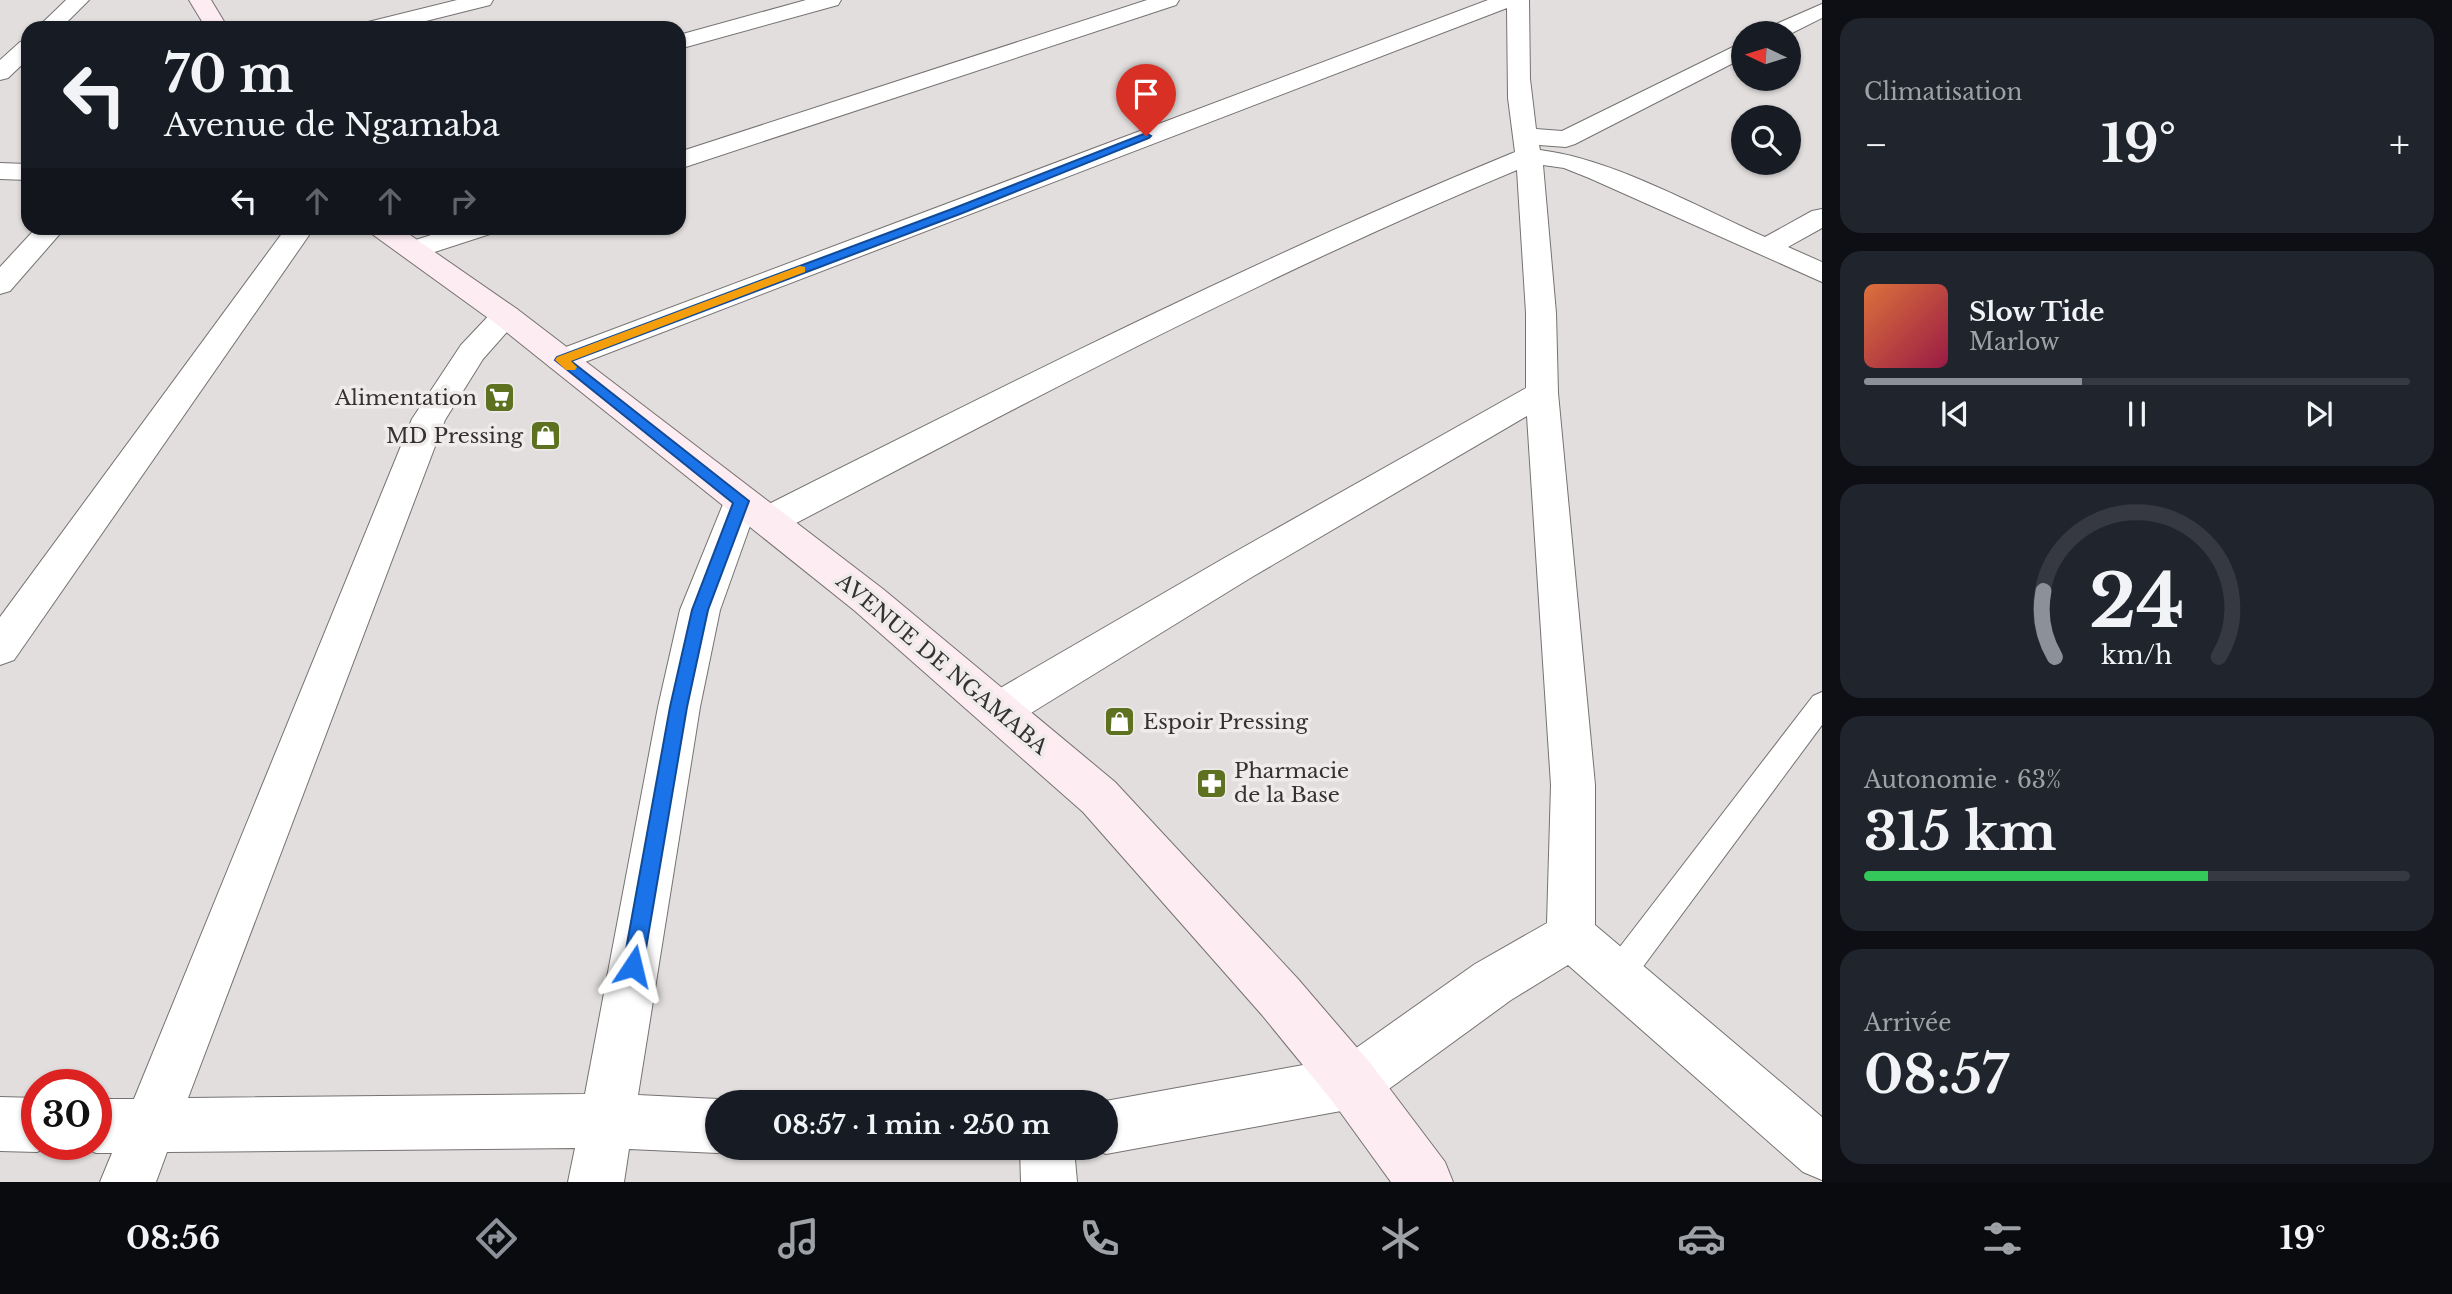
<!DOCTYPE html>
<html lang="fr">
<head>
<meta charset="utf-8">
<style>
	body { margin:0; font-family:"Libre Baskerville",serif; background:#20242c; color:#f1f3f6; height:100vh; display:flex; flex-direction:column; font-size:26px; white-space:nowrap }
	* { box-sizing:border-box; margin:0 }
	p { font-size:23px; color:#9ea1a6 }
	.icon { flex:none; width:38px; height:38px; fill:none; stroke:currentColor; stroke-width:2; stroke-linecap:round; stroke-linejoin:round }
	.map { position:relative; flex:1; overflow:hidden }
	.side { display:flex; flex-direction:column; gap:18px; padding:18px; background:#0d0f14; width:630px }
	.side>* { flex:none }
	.guide { position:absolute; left:21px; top:21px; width:665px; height:214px; border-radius:21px; box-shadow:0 2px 5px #0004; background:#171b24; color:#f1f3f6; overflow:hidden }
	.needle { width:46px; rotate:274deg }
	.tools { position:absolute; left:1731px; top:21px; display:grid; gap:14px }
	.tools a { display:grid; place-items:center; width:70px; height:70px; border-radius:50%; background:#171b24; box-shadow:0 2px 5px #0004; font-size:35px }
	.speed { position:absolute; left:21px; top:1069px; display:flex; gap:14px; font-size:35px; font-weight:700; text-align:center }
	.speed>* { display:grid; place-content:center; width:91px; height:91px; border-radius:50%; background:#171b24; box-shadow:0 2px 5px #0004; line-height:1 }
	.speed .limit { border:10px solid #d22; background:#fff; color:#111 }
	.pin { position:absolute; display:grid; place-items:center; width:60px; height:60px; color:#fff; margin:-72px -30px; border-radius:50% 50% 50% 0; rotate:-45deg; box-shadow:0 0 7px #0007 }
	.pin .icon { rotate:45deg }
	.me { position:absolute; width:77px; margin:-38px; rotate:10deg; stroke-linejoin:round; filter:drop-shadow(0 0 5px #0008) }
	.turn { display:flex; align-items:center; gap:24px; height:147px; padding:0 28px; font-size:32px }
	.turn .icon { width:91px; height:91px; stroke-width:2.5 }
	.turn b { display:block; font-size:49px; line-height:60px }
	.lanes { display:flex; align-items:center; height:66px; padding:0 28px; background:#0003; justify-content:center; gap:35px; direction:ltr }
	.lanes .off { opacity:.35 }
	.big { font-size:52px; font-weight:700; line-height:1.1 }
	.side .widget { flex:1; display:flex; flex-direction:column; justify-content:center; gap:10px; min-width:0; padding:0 24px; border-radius:21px; background:#20242c }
	.side .dial { align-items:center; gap:0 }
	.dial svg { height:182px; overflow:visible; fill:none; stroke:#363941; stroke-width:7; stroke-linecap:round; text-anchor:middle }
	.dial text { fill:#f1f3f6; stroke:none }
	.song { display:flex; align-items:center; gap:21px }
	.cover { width:84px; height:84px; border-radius:10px; background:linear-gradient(135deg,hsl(20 70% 55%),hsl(340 70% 35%)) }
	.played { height:7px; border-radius:4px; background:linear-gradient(90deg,#8c9099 40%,#363941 40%) }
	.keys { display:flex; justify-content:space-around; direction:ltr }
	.heat { display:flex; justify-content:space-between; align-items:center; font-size:38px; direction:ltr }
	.charge { height:10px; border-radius:5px; background:linear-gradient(90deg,#34c759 63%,#363941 0) }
	.trip { position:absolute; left:705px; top:1090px; width:413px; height:70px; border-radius:35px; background:#171b24; box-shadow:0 2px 5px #0004; font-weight:700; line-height:70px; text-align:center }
	.menu { display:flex; height:112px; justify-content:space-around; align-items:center; background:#090b0e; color:#9ea1a6 }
	.menu .icon { width:49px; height:49px }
	.menu .selected { color:#8c9099 }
	.menu b { font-size:32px; color:#f1f3f6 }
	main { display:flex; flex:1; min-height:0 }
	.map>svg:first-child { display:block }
</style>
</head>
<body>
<main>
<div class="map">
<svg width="1822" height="1182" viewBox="0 0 1822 1182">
	<rect width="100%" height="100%" fill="#e2dede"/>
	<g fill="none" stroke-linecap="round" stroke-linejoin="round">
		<defs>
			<polygon id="service" points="1822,692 1822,725 1628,987 1617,992 1606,987 1601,976 1606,965 1813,696"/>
			<g id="minor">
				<polygon points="66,0 89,0 61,28 37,28"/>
				<polygon points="457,0 493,0 490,5 398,28 361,28 364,23"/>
				<polygon points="806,0 841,0 838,5 679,49 679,35"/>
				<polygon points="1147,0 1179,0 1176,5 679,169 679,152"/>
				<path d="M1488 0H1529L1530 79 1536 129 1562 131 1743 42V58L1575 144 1566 147 1539 145 1540 150C1613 159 1697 207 1765 237L1812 211 1822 209V228L1788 247 1822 262V282L1589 178 1564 168 1543 165 1556 313 1558 393 1595 785V925L1822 1117V1180L1803 1172 1568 965 1511 1000 1371 1102 1352 1109 1106 1154 1091 1148H1106V1102H1100L1342 1058 1475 964 1547 923 1551 785 1527 416 1252 577 1013 724 998 729 983 724 977 711 983 698 1226 557 1526 388V313L1517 170C1264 275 1023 404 781 531L768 535 755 531 751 523 720 610 700 707 638 1095 718 1099 727 1102H718V1148H730L718 1153 629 1149 624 1182H568L575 1148 167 1152 156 1182H100L112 1153H96L77 1144H96V1099H134L412 419 461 345 495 309 506 306 517 309 521 316 483 359 445 420 188 1098 585 1094 658 707 680 610 728 492 741 488 754 492 759 501 755 511C1006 385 1256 258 1515 152L1508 98 1507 8 572 367 561 370 550 367 545 360 550 353Z"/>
				<polygon points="1822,4 1822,18 1788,35 1764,33 1767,28"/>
				<polygon points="28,40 28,59 8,78 0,80 0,60 20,42"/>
				<polygon points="0,163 28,164 28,180 0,179"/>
				<polygon points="36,228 65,228 10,291 0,294 0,267"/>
				<polygon points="286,228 314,228 14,660 0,665 0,617"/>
				<polygon points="453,228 494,228 490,234 413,259 403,256 399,250 403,244"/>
				<polygon points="0,1097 37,1098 37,1144 55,1144 37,1152 0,1151"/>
				<polygon points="1020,1148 1074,1148 1077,1182 1021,1182"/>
			</g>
			<g id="secondary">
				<polygon points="189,0 211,0 228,28 206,28"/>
				<polygon points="368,228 400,228 517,309 883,589 1115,782 1298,979 1371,1064 1445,1162 1453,1182 1391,1182 1333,1102 1262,1015 1083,812 855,611 495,323 372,234"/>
			</g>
		</defs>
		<!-- service casing -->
		<use href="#service" stroke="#767272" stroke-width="2"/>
		<!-- minor casing -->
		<use href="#minor" stroke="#767272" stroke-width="2"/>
		<!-- secondary casing -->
		<use href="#secondary" stroke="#767272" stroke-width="2"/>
		<!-- service -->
		<use href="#service" fill="#fff" fill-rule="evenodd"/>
		<!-- minor -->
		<use href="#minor" fill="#fff" fill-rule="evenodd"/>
		<!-- secondary -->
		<use href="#secondary" fill="#fdecf1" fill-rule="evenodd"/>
	</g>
	<!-- route -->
	<polygon fill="#1a73e8" stroke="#114b97" stroke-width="2" points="1146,133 1151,136 1149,138 960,214 571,361 749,501 708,610 687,707 643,966 640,973 633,976 626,973 623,966 670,707 692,610 733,503 555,360 557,357 952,209"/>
	<!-- slow -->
	<polygon fill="#f59e0b" points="800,266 805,267 805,272 571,361 577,367 575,370 566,370 555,360 557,357"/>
	<!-- icons -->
	<defs>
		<symbol id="supermarket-square" viewBox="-11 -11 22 22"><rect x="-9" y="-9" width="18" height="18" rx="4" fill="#5d7120" stroke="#f0ebeb"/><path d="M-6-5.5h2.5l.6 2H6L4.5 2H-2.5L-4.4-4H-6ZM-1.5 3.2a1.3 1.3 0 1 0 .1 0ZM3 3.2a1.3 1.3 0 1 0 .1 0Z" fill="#fff"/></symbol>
		<symbol id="shop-square" viewBox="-11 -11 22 22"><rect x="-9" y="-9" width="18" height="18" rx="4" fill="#5d7120" stroke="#f0ebeb"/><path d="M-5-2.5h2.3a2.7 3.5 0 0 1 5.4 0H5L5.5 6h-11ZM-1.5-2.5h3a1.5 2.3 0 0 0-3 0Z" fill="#fff"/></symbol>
		<symbol id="pharmacy-square" viewBox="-11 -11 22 22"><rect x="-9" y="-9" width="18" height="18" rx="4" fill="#5d7120" stroke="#f0ebeb"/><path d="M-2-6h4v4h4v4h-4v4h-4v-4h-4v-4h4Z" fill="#fff"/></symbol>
	</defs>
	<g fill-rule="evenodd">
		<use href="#supermarket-square" x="482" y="380" width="35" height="35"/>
		<use href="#shop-square" x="528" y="418" width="35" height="35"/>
		<use href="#shop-square" x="1102" y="704" width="35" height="35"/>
		<use href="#pharmacy-square" x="1194" y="766" width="35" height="35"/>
	</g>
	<g text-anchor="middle" stroke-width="7" stroke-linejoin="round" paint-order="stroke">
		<!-- poi labels -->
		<g font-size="21" fill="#333131" stroke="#f0ebeb" text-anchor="end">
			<text x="477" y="405">Alimentation</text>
			<text x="523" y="443">MD Pressing</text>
			<text x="1143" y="729" text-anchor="start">Espoir Pressing</text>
			<text x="1234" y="778" text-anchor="start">Pharmacie<tspan x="1234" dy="24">de la Base</tspan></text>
		</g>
		<!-- street labels -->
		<g font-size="21" fill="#333131" stroke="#f0ebeb">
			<text transform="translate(942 664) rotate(40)" y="7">AVENUE DE NGAMABA</text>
		</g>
	</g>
</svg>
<div class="tools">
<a><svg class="needle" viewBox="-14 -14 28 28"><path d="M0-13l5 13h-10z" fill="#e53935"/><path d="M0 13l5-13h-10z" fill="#9ea1a6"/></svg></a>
<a><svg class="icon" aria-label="search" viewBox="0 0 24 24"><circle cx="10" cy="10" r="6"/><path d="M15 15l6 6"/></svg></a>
</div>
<div class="speed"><div class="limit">30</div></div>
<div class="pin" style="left:1146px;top:136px;background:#d93025"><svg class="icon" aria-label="arrive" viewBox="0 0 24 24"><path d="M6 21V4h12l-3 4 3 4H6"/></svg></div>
<svg class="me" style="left:633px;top:966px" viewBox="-20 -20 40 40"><path d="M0-17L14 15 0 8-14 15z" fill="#1a73e8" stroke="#fff" stroke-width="4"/></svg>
<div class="trip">08:57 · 1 min · 250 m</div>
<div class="guide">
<div class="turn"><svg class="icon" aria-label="left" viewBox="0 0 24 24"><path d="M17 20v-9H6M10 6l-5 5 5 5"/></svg><div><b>70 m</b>Avenue de Ngamaba</div></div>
<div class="lanes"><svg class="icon" aria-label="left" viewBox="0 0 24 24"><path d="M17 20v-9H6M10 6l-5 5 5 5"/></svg><svg class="icon off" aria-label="ahead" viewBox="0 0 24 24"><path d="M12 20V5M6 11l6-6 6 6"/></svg><svg class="icon off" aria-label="ahead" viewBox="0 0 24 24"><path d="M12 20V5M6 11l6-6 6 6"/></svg><svg class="icon off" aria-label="right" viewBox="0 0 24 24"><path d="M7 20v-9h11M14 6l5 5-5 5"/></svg></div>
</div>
</div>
<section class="side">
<div class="widget"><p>Climatisation</p>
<div class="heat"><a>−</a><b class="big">19°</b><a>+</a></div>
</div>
<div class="widget">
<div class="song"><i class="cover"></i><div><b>Slow Tide</b><p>Marlow</p></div></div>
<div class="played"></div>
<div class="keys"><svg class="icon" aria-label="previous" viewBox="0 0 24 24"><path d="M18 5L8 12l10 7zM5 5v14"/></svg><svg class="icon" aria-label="pause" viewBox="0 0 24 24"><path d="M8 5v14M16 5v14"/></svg><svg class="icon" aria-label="next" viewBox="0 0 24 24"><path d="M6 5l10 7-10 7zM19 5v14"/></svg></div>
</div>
<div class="widget dial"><svg viewBox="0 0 100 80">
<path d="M14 69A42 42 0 1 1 86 69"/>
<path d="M14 69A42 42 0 0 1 9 40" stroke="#8c9099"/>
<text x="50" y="56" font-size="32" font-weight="700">24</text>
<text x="50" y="72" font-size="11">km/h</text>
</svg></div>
<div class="widget"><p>Autonomie · 63%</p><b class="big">315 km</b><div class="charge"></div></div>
<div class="widget"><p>Arrivée</p><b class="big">08:57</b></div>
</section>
</main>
<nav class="menu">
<b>08:56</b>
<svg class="icon selected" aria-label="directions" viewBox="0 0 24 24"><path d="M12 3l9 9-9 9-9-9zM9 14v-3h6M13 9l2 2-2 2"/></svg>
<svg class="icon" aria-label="music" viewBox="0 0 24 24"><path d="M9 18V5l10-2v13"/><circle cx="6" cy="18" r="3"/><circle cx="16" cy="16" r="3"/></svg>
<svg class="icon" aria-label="phone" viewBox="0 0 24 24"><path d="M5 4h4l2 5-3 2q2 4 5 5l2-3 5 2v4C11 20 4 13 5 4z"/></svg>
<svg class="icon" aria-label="climate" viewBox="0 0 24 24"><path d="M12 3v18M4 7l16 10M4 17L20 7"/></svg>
<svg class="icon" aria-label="car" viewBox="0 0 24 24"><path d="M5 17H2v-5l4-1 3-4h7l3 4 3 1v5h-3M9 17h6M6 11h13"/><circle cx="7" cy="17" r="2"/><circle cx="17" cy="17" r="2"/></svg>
<svg class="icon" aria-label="filters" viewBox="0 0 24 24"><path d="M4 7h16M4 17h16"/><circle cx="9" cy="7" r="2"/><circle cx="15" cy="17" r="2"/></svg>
<b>19°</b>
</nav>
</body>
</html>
